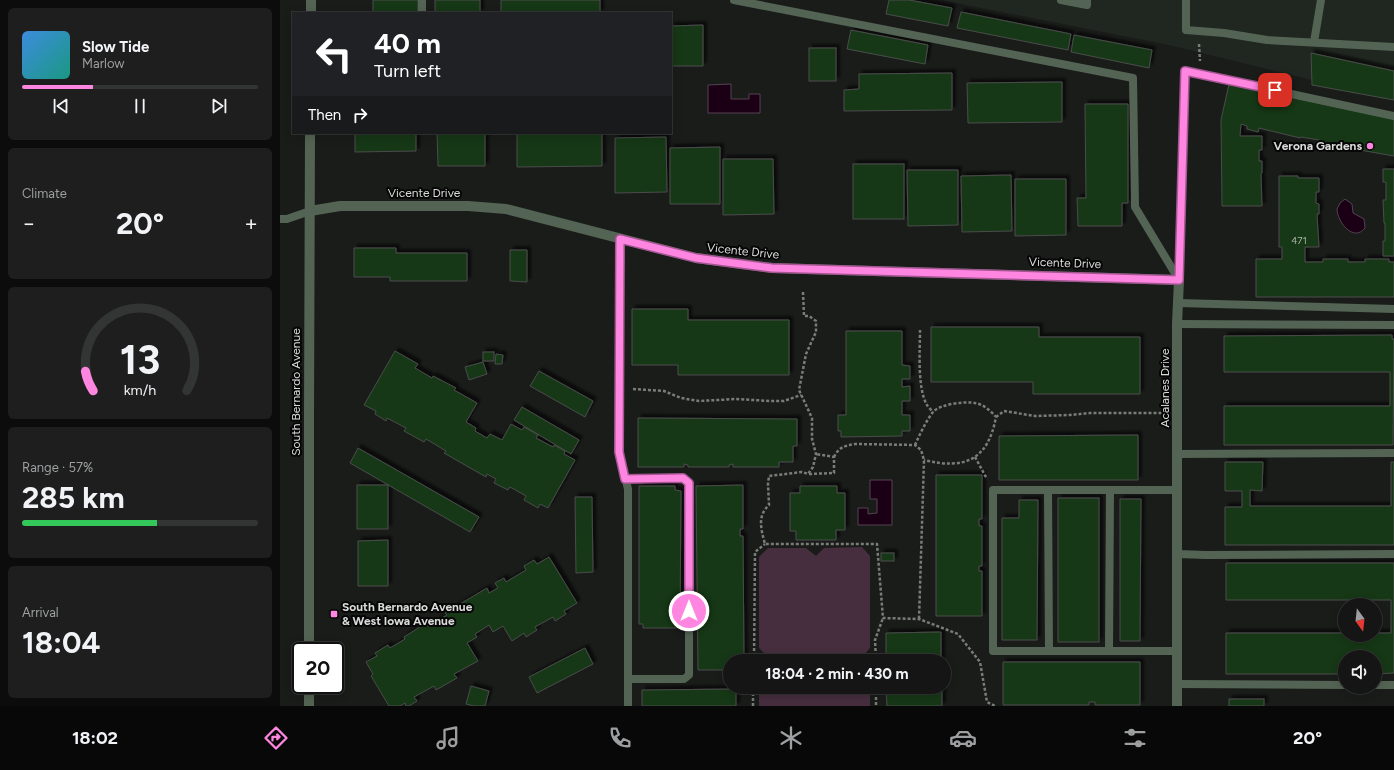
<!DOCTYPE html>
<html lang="en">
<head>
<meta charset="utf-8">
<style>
	body { margin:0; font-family:Figtree,sans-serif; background:#1d1e1d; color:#f1f3f6; height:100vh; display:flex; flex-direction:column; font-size:15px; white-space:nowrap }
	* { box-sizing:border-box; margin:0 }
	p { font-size:13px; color:#9d9fa0 }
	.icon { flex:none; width:22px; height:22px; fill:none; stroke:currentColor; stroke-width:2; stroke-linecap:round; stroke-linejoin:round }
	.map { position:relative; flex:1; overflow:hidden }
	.sheet { display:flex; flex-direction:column; gap:8px; padding:8px; background:#0b0c0b; width:280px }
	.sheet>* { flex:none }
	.guide { position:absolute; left:12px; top:12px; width:380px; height:122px; border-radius:0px; box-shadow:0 2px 10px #0003,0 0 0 1px #333434; background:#202124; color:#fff; overflow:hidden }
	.needle { width:26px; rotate:165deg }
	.buttons { position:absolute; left:1058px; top:598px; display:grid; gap:8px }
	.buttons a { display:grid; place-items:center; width:44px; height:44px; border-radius:50%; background:#141514; box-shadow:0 2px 10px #0003,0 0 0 1px #333434; font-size:20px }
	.speed { position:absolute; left:12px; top:642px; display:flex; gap:8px; font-size:20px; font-weight:700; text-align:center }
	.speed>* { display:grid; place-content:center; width:52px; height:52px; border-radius:50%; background:#141514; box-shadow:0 2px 10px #0003,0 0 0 1px #333434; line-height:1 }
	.speed .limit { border:2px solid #111; border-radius:6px; background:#fff; color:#111 }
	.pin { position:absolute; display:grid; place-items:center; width:34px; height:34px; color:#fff; margin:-17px; border-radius:8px; box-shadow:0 2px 6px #0006 }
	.me { position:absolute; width:44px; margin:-22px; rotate:0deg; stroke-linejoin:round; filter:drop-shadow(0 0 3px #0008) }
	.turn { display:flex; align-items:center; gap:14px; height:84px; padding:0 16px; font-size:18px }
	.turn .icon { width:52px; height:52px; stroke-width:2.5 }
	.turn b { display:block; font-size:28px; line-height:34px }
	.then { display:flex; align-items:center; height:38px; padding:0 16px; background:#0003; gap:8px; font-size:15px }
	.big { font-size:30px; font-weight:700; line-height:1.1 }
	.sheet .card { flex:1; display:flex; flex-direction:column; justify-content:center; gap:6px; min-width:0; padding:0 14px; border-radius:6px; background:#1d1e1d }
	.sheet .dial { align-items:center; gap:0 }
	.dial svg { height:104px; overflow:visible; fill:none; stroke:#333434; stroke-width:7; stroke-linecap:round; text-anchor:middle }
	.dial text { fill:#f1f3f6; stroke:none }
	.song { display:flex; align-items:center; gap:12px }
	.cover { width:48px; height:48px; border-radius:6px; background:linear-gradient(135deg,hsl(210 70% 55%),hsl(170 70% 35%)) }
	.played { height:4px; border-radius:2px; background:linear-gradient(90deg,#fe85e0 30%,#333434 30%) }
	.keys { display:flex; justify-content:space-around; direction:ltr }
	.heat { display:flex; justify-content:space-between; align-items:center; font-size:22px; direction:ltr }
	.charge { height:6px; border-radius:3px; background:linear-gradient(90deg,#34c759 57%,#333434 0) }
	.trip { position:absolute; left:443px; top:654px; width:228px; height:40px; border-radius:20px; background:#141514; box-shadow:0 2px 10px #0003,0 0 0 1px #333434; font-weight:700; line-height:40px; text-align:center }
	.tab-bar { display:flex; height:64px; justify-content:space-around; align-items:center; background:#080808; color:#9d9fa0 }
	.tab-bar .icon { width:28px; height:28px }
	.tab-bar .current { color:#fe85e0 }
	.tab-bar b { font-size:18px; color:#f1f3f6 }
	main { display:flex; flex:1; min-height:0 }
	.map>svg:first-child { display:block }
</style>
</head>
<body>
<main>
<section class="sheet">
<div class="card">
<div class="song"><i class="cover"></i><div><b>Slow Tide</b><p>Marlow</p></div></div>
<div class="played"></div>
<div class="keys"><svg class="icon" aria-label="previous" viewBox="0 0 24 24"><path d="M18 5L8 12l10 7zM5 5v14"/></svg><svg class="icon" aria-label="pause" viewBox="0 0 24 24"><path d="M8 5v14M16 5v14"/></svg><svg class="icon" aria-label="next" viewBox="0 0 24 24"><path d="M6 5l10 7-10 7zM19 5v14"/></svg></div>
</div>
<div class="card"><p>Climate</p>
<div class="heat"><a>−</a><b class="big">20°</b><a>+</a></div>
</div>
<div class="card dial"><svg viewBox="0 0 100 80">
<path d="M14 69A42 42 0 1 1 86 69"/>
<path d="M14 69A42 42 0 0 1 8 54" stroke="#fe85e0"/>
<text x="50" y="56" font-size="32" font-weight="700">13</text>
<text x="50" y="72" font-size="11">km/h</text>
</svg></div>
<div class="card"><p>Range · 57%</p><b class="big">285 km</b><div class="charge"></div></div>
<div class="card"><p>Arrival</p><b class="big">18:04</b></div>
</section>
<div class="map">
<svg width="1114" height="706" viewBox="0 0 1114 706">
	<defs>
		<filter id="shadow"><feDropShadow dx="3.5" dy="-3.5" stdDeviation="1" flood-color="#0009"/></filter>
	</defs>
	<rect width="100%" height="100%" fill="#1a1c1a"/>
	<!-- built -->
	<polygon fill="#202620" points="661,0 1114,0 1114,100 889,45"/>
	<!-- green -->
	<g fill="#472e3f">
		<polygon points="582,547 590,556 590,648 583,656 587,661 484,661 488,657 479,648 479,557 488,548 526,548 536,556 544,548"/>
		<rect x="479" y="687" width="111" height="19"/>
	</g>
	<!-- water -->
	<g fill="#1b0015" stroke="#544250">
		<polygon points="451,84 451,99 469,99 469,94 480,94 480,113 428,113 428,85"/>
		<path d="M1065 199 1072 204 1073 213 1084 219 1085 228C1073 243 1057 221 1057 209L1060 203Z"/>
		<polygon points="590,480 612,480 612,525 578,525 578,508 588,508 588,514 597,513 597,499 590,499"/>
	</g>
	<!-- building -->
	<g fill="#163919" stroke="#4a4c4a" filter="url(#shadow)">
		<rect x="93" y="0" width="45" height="13"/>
		<rect x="155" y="0" width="45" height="13"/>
		<rect x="221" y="0" width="99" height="13"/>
		<polygon points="609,0 629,0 672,8 668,26 606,14"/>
		<polygon points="681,12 791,34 788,50 677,28"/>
		<polygon points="423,25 423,66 391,66 391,26"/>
		<polygon points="571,30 648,45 645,64 567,49"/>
		<polygon points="794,35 872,50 869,68 791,52"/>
		<rect x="529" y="48" width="27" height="33"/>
		<polygon points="1031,53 1114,71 1114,100 1032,85"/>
		<polygon points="672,73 672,110 564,111 564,90 579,89 579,74"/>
		<polygon points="782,82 782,122 688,123 687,83"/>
		<polygon points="949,84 1114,119 1114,156 1080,150 1061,145 1060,147 1038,142 1039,140 1021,137 1020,138 979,128 978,132 967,129 967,126 961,124 960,136 982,136 982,150 979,150 979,161 982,161 982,173 981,174 982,206 942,206 941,120"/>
		<polygon points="805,104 848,104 848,203 842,203 842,226 798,226 797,198 806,198"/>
		<polygon points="75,133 136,133 136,151 75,152"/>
		<polygon points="157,133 205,133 205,166 158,166"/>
		<polygon points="237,133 322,133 322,166 237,167"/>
		<polygon points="386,137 387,192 335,193 335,138"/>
		<polygon points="440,147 440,204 390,204 390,148"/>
		<polygon points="443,159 493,159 494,214 443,215"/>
		<rect x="573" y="164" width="51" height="55"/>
		<polygon points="1103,169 1114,169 1114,256 1103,256 1103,241 1105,241 1105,223 1104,223 1103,200 1106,200 1106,182 1103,182"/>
		<polygon points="627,170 678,170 678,225 628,226"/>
		<polygon points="731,175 732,231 682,232 681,176"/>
		<polygon points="999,176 1018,176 1018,178 1039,178 1039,192 1036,192 1036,203 1039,204 1039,214 1037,214 1039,247 1025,247 1025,262 1043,262 1043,259 1068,259 1068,262 1085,262 1085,259 1109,259 1109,262 1114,262 1114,297 976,297 976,259 1002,259 1002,247 999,247"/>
		<polygon points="735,179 786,179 786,235 735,236"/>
		<polygon points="74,248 116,248 116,253 187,253 187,281 110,281 110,277 74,277"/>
		<polygon points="230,250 247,250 247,282 230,281"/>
		<polygon points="352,309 408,309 408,320 509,320 509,375 398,375 398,365 352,365"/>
		<polygon points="651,327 759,327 759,337 860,337 860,394 753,394 753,382 651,382"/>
		<polygon points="566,331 622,331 622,365 630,366 630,379 622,379 622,387 630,386 630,401 622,401 622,415 630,415 630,431 622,431 622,436 561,437 561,431 558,431 558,415 566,415"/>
		<polygon points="1112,335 1112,339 1114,339 1113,445 944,445 944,406 1110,406 1110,372 944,372 944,336"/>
		<polygon points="115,351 138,364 135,368 152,378 153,376 176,388 174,390 197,403 186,422 196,428 195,431 207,438 210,434 222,440 231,424 242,430 244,427 258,435 256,438 273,447 274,445 285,451 284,454 295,460 268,508 260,504 258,508 244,500 246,496 230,487 228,490 214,483 216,479 207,474 206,477 164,453 166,451 146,439 144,442 124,431 126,428 107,418 106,421 95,414 96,411 84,405"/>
		<rect x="203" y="352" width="11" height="9"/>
		<polygon points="216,354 223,355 222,364 215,364"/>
		<polygon points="203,362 207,374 189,380 185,367"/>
		<polygon points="259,371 313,401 305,417 250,386"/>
		<polygon points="242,407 299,440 291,454 234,420"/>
		<polygon points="358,418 517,419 517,446 513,446 513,462 499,462 499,467 453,467 453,464 449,465 449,467 408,467 408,465 404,464 404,467 358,467"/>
		<polygon points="858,435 858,480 719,480 719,436"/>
		<polygon points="78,448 199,517 190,532 70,463"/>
		<polygon points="945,462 983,462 982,491 970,490 970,506 1111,506 1111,462 1114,462 1114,545 945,545 945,507 962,507 962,491 945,491"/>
		<polygon points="656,475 702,475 702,519 699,519 699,526 702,526 702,566 699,566 699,571 702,571 702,616 656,616"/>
		<rect x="77" y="485" width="31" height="44"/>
		<polygon points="463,485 463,529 460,529 460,536 463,536 464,661 450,661 450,670 418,670 416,486"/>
		<polygon points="359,486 395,486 395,490 401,491 400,624 397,624 397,628 363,628 363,624 359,624"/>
		<polygon points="520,486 557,486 557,493 565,493 565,530 556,530 556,540 516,540 516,531 510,531 510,493 520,493"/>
		<polygon points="295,497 312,497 313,572 296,573"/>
		<rect x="778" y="498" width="41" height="144"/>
		<polygon points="840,499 861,499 860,641 840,641"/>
		<polygon points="739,500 758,500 757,640 722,640 722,518 739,518"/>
		<polygon points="108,540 108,586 78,586 78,541"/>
		<rect x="601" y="553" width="13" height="8"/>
		<polygon points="269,557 297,603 284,611 286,614 275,621 273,617 255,627 257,630 246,637 244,633 232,641 223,626 213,632 209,625 195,634 197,637 187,643 198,661 174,674 177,678 156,690 154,686 134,697 137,701 129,706 126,706 125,703 120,706 109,706 91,676 93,674 86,662 97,656 95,653 108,645 110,648 125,639 124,637 146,623 148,626 167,615 165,613 207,588 209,593 218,588 215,583 224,578 226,582 246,570 244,566 254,560 257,564"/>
		<polygon points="946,563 1114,563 1114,673 1095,674 1095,657 1065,657 1065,674 946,674 946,633 1065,633 1065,635 1095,635 1095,633 1111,633 1111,600 946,600"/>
		<polygon points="661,632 661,661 606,661 606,633"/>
		<polygon points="305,648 313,664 257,693 249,677"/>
		<polygon points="723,662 860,662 860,705 815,705 815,702 809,702 809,705 723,705"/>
		<polygon points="191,686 209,691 205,706 194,706 186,704"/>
		<polygon points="606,687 662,687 662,706 607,706"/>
		<polygon points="456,689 456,706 362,706 362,690"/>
		<rect x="949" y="699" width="35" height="7"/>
	</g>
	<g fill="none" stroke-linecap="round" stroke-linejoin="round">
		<!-- path -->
		<g stroke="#7a7c7a" stroke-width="2.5" stroke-dasharray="3 2" stroke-linecap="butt">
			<polyline points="919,44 920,61"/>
			<path d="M523 292 524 316H529L536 321V332L526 354 519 390 532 418V439L536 454 533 467 528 474 522 472 489 476 488 484 489 505C477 516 481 529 485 544H597L603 618 639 619 678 634 700 662 707 702 715 706"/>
			<path d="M640 330C640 350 637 388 647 405 648 407 651 410 653 412"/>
			<polyline points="353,389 384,391 401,398 419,401 456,399 490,401 504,401 521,395"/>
			<polyline points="716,417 724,411 755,416 790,415 810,413 882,413"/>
			<path d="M635 445C640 434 646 421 653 412 660 404 685 401 695 403 703 404 711 411 716 417 708 460 685 470 644 460"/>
			<path d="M554 457C559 447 564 446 575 444L635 445 641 450 644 460 639 619"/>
			<polyline points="695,457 707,479"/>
			<polyline points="529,474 554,473 554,457 536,454"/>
			<polyline points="474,661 475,552 485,544"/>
			<polyline points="596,661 595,640 603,618"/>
			<polyline points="596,687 596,706"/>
			<polyline points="473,706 473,687"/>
		</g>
		<!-- service -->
		<g stroke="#546454" stroke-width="8">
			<polyline points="454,0 853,78 855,207 899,280"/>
			<polyline points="781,0 807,5 807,0"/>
			<polyline points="906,0 906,30 944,33 987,40 1114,47"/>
			<polyline points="142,13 142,0"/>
			<polyline points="1034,42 1041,0"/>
			<polyline points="0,219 7,219 30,211"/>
			<polyline points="340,239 339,452 348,489 348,706"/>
			<polyline points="899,279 905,71 1114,116"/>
			<polyline points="898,303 1114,309"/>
			<polyline points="897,324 1114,325"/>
			<polyline points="898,454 1114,453"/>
			<polyline points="345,479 403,478 409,483 409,675 404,679 348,679"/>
			<polyline points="768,490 769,651"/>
			<polyline points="897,554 926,555 1114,554"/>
			<polyline points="829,651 830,490"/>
			<polyline points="897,651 713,651 713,490 898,490"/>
			<polyline points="897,684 1065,685"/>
			<polyline points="1095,685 1114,685"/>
		</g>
		<!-- minor -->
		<polyline stroke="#546454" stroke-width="10" points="30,211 60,206 188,206 226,209 416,258 492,268 899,280 897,324 897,706"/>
		<!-- tertiary -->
		<g stroke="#546454" stroke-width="10">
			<polyline points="31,13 31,0"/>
			<polyline points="29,651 29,417 30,133"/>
			<polyline points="29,685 29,706"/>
		</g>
	</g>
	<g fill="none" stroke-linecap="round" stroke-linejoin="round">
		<defs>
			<polyline id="route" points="409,611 409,483 403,478 345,479 339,452 340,239 416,258 492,268 899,280 905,71 995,90"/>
		</defs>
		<!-- route casing -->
		<use href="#route" stroke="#a55692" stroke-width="10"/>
		<!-- route -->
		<use href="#route" stroke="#fe85e0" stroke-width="7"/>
	</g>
	<!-- markers -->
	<g fill="#fe85e0" stroke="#060606" stroke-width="1.5">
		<circle cx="1090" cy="146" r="4"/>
		<rect x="50" y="610" width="8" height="8" rx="2"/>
	</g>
	<g text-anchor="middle" stroke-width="4" stroke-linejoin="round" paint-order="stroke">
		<!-- number labels -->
		<g font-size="10" fill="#a9b3aa">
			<text x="1019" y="244">471</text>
		</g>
		<!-- poi labels -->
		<g font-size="12" font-weight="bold" fill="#dadcda" stroke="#060606" text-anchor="end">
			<text x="1082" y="150">Verona Gardens</text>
			<text x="62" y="611" text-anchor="start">South Bernardo Avenue<tspan x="62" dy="14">&amp; West Iowa Avenue</tspan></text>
		</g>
		<!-- street labels -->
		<g font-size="12" fill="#dadcda" stroke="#060606">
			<text x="144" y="197">Vicente Drive</text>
			<text transform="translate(463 251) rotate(6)" y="4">Vicente Drive</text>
			<text transform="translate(785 263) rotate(2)" y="4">Vicente Drive</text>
			<text transform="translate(885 388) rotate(-90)" y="4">Acalanes Drive</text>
			<text transform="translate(16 392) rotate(-90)" y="4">South Bernardo Avenue</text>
		</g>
	</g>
</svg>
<div class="buttons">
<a><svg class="needle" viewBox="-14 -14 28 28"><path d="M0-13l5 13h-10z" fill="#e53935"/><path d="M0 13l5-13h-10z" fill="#9d9fa0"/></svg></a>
<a><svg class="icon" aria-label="sound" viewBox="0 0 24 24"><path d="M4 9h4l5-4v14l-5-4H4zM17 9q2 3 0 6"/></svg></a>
</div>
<div class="speed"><div class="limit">20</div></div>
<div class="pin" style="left:995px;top:90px;background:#d93025"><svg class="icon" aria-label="arrive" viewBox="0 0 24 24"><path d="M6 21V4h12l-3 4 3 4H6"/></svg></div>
<svg class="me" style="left:409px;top:611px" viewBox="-20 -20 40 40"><circle r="17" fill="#fe85e0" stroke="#fff" stroke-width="3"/><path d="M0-11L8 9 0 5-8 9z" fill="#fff"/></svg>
<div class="trip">18:04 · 2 min · 430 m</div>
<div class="guide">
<div class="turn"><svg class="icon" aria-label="left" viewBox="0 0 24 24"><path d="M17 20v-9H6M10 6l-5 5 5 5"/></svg><div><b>40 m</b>Turn left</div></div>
<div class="then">Then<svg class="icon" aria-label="right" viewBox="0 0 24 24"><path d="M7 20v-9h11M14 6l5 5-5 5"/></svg></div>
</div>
</div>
</main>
<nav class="tab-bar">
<b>18:02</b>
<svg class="icon current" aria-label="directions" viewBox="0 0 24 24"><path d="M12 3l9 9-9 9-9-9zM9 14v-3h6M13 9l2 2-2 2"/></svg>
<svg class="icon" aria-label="music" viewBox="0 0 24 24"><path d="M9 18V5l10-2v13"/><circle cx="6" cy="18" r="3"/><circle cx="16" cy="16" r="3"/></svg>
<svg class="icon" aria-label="phone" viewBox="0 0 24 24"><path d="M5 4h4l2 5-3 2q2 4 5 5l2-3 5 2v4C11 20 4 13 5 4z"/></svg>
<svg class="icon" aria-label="climate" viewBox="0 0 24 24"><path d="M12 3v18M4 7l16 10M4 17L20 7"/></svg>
<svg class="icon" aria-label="car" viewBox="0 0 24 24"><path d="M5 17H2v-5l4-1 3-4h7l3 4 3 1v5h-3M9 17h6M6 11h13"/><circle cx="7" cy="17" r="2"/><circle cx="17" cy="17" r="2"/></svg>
<svg class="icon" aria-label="filters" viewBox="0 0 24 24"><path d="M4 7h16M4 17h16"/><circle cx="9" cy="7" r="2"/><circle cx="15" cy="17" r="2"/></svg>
<b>20°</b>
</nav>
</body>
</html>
